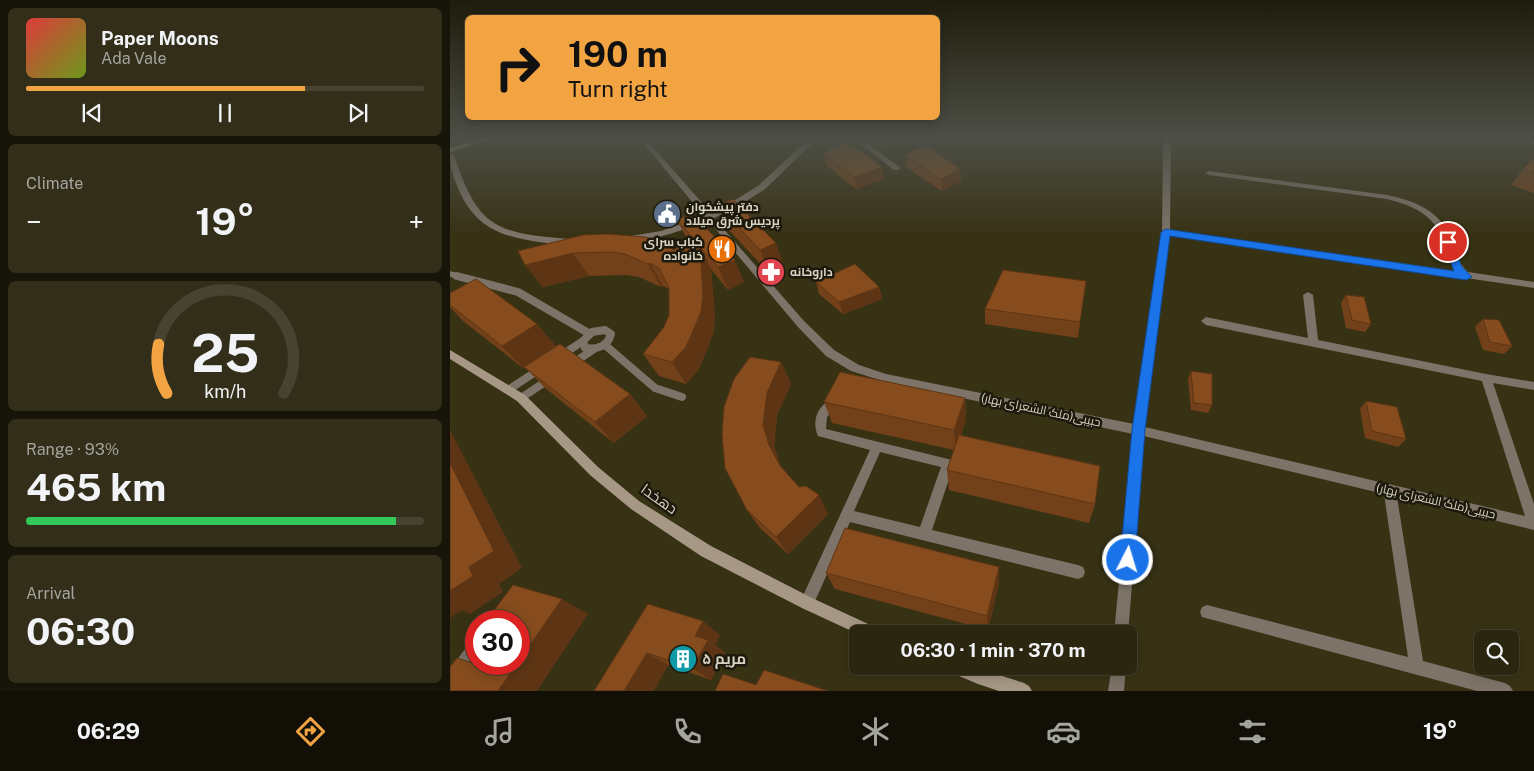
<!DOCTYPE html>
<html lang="en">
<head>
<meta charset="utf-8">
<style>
	body { margin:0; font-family:"Public Sans",Cairo,sans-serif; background:#322e19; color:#f1f3f6; height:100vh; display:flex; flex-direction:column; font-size:19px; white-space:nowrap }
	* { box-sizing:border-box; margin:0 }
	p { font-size:16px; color:#a5a59f }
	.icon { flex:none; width:28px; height:28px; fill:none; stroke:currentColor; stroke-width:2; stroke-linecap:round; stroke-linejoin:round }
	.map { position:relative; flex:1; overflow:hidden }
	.drawer { display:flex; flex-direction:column; gap:8px; padding:8px; background:#171509; width:450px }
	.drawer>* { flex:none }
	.banner { position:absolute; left:15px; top:15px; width:475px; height:105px; border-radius:8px; box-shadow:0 2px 12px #0003,0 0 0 1px #464330; background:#f3a442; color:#111; overflow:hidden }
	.fabs { position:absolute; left:1024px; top:630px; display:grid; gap:10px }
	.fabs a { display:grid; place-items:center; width:45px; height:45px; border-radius:8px; background:#2a2610; box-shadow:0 2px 12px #0003,0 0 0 1px #464330; font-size:25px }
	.speed { position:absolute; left:15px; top:610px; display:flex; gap:10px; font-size:25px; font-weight:700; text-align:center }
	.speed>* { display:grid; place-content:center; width:65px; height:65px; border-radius:50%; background:#2a2610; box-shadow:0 2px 12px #0003,0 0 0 1px #464330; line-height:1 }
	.speed .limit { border:8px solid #d22; background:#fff; color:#111 }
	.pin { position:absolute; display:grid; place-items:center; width:42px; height:42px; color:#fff; margin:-21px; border:2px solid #fff; border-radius:50%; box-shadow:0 1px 5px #0007 }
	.me { position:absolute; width:55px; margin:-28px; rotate:5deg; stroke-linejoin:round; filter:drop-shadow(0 0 4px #0008) }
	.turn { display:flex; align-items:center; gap:18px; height:105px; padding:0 20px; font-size:22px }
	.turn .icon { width:65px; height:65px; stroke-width:2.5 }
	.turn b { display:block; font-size:35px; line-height:42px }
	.big { font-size:38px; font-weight:700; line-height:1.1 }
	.drawer .widget { flex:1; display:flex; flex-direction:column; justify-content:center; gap:8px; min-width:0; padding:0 18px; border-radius:8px; background:#322e19 }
	.drawer .dial { align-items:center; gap:0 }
	.dial svg { height:130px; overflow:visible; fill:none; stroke:#464330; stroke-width:7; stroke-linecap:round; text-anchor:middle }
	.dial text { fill:#f1f3f6; stroke:none }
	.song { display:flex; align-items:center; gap:15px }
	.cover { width:60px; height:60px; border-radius:8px; background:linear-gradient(135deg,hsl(0 70% 55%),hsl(80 70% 35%)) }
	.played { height:5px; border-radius:2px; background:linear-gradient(90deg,#f3a442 70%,#464330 70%) }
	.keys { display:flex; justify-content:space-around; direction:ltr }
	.heat { display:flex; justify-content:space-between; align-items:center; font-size:28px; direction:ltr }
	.charge { height:8px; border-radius:4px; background:linear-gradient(90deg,#34c759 93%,#464330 0) }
	.trip { position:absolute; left:399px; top:625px; width:288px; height:50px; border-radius:8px; background:#2a2610; box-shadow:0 2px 12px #0003,0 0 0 1px #464330; font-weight:700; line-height:50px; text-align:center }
	.menu { display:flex; height:80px; justify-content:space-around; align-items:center; background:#110f06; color:#a5a59f }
	.menu .icon { width:35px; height:35px }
	.menu .on { color:#f3a442 }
	.menu b { font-size:22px; color:#f1f3f6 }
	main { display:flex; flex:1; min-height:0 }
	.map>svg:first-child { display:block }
</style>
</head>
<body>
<main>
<section class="drawer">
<div class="widget">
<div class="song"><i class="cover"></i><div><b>Paper Moons</b><p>Ada Vale</p></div></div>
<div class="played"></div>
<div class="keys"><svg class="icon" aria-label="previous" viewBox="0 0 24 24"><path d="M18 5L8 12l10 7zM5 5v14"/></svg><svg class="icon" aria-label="pause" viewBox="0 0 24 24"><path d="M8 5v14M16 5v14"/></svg><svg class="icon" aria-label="next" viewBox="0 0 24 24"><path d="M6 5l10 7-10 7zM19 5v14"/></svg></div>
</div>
<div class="widget"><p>Climate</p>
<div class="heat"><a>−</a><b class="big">19°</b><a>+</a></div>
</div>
<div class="widget dial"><svg viewBox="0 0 100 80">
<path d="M14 69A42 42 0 1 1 86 69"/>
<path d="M14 69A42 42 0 0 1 9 39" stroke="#f3a442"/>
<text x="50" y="56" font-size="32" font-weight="700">25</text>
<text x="50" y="72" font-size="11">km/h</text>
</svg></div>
<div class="widget"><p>Range · 93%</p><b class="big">465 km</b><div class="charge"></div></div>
<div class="widget"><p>Arrival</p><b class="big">06:30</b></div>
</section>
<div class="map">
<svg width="1084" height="691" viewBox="0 0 1084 691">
	<rect width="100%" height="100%" fill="#383215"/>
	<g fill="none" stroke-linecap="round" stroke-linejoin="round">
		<!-- lane-far1 -->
		<polyline stroke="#7d7368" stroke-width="5.5" points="0,274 12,277"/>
		<!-- lane -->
		<g stroke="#7d7368" stroke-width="8">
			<polyline points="7,276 68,292 140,334"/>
			<path d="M155 330 161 334C158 346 147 350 135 348L133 341 142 332Z"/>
			<polyline points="155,345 205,388 232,397"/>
			<polyline points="112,355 133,341"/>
			<polyline points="122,364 144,349"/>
			<polyline points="58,390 90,369"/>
			<polyline points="71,398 98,380"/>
		</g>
		<!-- street -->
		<g fill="#7d7368" fill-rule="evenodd">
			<path d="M189 138H195L261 213 279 204 309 185 355 142 361 138H368L315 189 285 208 264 218 354 321 384 350 409 365 436 374 684 424 712 232 713 144 712 138H718L721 144 720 230 1006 271C1000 261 997 250 992 238 983 214 961 205 937 199L759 175 755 173 759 171 937 195C966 201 991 211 1002 241 1006 252 1009 264 1018 272L1084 282V288L720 235 695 427 1075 516 1032 381 756 325 751 321 756 317 858 338 853 295 858 292 863 295 868 340 1036 374 1084 382V390L1043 383 1084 504V530L947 497 973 661 1055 683 1060 686 1063 691H1027L752 617 750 612 752 607 757 605 958 657 934 494 694 436 678 634V636V634H664L683 434 436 382 401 371 376 356 348 327 258 220C238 229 195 244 174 241V237L211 231 254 216Z"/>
			<polygon points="403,138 410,138 451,168 447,170 444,170"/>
			<polygon points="498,138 506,138 494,143 491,141"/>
			<path d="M0 153 4 155C28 228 45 233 120 239L123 240V244C112 246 99 243 88 242 50 236 25 227 9 190 3 177 0 167 0 153Z"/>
			<path d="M384 398 388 399 389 402 377 417 376 429 502 460 504 464 482 530 628 565 633 567 635 572 633 577 628 579 400 522 362 608 357 610 352 608 350 603 352 598 420 450 368 436C361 421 368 404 384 398ZM430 452 491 467 470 527 404 511Z"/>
			<polygon points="26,639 26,658 5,686 0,688 0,669 21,641"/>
			<polygon points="662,666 676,666 674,691 658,691"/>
		</g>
		<!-- secondary -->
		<g fill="#a79886" fill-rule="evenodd">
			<polygon points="35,138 44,138 0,152 0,148"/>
			<polygon points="1069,138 1077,138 1084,140 1084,144"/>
			<polygon points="0,350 75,395 148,467 189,501 261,546 362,598 429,629 431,634 408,634 352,608 251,556 181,509 140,475 67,401 0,359"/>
			<polygon points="495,666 520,666 574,683 579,686 582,691 549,691 528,684 497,671"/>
		</g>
	</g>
	<!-- wall -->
	<g fill="#734119">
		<polygon points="416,138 452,138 452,140 432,148"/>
		<polygon points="374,153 434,179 406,189 376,165"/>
		<polygon points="455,155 510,169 511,181 492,191 456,167"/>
		<polygon points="1084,158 1084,193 1061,185 1073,169"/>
		<polygon points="268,205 334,266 319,273 277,228"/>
		<polygon points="227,220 294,282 278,290 261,269 265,318 263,334 249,369 236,384 209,376 193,354 214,327 219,315 219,289 213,286 211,287 189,277 176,275 139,276 93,287 75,265 68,251 224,250 238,241"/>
		<polygon points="366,282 429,287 432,299 393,314 369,294"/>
		<polygon points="0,293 106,346 180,394 197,416 164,443 95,388 75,367 73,368 13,321 0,307"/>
		<polygon points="896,295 921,324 915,332 896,328 891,303"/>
		<polygon points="535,309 630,322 628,338 535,324"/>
		<polygon points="1033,319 1062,346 1054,354 1033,350 1025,327"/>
		<polygon points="331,362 341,384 327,415 324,446 330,465 349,487 378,514 338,554 310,528 297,510"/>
		<polygon points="741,371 762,405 758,413 741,410 738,379"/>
		<polygon points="515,398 516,419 511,435 645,504 639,523 499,490 497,470 504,450 382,423 374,402"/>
		<polygon points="916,401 956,439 948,447 915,438 910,409"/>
		<polygon points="376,573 549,583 538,630 385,589"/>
		<polygon points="198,604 270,635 265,645 275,653 261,680 218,665 144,691"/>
	</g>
	<!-- shaded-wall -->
	<g fill="#5e3514">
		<polygon points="430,138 452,138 452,140 432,148"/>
		<polygon points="432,167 434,179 406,189 404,177"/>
		<polygon points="510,169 511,181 492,191 491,179"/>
		<polygon points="326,243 334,266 319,273 310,250"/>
		<polygon points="250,247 261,269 265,318 263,334 249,369 236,384 222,362"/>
		<polygon points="123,253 139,276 93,287 75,265"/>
		<polygon points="285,260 294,282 278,290 268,267"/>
		<polygon points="200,263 213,286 211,287 198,264"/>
		<polygon points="429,287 432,299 393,314 389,302"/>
		<polygon points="87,324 106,346 73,368 52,346"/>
		<polygon points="331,362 341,384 327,415 324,446 330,465 319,445 313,425 317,393"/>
		<polygon points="180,394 197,416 164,443 145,422"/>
		<polygon points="515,398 516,419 506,451 504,430"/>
		<polygon points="0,430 72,568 49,584 53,592 20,614 12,610 0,618"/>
		<polygon points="369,495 378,514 338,554 326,537"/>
		<polygon points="549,567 549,583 538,630 537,616"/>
		<polygon points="112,599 138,614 87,691 48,691 67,664 69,664 69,661"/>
		<polygon points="253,621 270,635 265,645 275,653 261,680 242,668 245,636"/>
		<polygon points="197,653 218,665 204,691 174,691"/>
	</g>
	<!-- building -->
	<g fill="#864c1d" stroke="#5e3514">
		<polygon points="397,141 432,167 404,177 374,153"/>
		<polygon points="476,145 510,169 491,179 455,155"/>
		<polygon points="1084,158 1084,173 1073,169"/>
		<polygon points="283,199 326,243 310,250 268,205"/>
		<polygon points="243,213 285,260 268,267 250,247 253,295 251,312 236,347 222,362 193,354 214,327 219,315 219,288 209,268 200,263 198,264 175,254 162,252 123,253 75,265 68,251 133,235 157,234 195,237 212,242 224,250 243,238 227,220"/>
		<polygon points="405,264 429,287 389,302 366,282"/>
		<polygon points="553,270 636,281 630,322 535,309"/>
		<polygon points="26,279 87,324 52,346 0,305 0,293"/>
		<polygon points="896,295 914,297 921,324 902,320"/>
		<polygon points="1033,319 1049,320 1062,346 1040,342"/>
		<polygon points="110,344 180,394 145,422 74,367"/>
		<polygon points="300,357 331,362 317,393 313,425 319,445 330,466 349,487 356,486 369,495 326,537 297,510 275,468 272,434 274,407 284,379"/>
		<polygon points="741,371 762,374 762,405 744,403"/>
		<polygon points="390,372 515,398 504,430 374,402"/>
		<polygon points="916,401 947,407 956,439 922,431"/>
		<polygon points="509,435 650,466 645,504 497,470"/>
		<polygon points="0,463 44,551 19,567 23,576 0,591"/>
		<polygon points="395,528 549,567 537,616 376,573"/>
		<polygon points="63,585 112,599 69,661 69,621 36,621"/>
		<polygon points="198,604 253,621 245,636 258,640 242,668 197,653 174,691 144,691"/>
		<polygon points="7,658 38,668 41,664 67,664 48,691 0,691 0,667"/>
		<polygon points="314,670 378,691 265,691 273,674 306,685"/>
	</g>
	<!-- sky -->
	<linearGradient id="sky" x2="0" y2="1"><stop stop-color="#1f1c0c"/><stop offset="0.59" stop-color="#4d4f46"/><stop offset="1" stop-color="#4d4f46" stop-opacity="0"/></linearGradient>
	<rect width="1084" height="234" fill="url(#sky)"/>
	<!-- route -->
	<polygon fill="#1a73e8" stroke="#114b97" points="716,229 1004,271 993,242 998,239 1002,242 1012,267 1022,277 1016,280 720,236 695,430 685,560 683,565 678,567 672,565 670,560 682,430 711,232"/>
	<!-- icons -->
	<defs>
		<symbol id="civic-disc" viewBox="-11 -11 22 22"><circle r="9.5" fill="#5c6f8a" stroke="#1d1a0d"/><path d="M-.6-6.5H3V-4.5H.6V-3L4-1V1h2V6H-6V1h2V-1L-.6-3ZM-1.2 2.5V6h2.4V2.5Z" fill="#fff"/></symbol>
		<symbol id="restaurant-disc" viewBox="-11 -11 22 22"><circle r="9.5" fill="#e8710a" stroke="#1d1a0d"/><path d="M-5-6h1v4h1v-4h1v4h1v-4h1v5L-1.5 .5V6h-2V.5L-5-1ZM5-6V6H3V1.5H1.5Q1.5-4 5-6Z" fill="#fff"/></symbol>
		<symbol id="pharmacy-disc" viewBox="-11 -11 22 22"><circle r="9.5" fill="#e0444e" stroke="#1d1a0d"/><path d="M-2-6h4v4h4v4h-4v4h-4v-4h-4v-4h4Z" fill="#fff"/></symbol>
		<symbol id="building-disc" viewBox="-11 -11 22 22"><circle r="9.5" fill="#0f9aa8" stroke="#1d1a0d"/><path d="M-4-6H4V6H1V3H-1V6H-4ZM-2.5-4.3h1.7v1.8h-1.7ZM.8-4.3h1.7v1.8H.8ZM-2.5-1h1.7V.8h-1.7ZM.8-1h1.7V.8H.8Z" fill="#fff"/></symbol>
	</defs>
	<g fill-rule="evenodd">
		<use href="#civic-disc" x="201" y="198" width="32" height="32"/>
		<use href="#restaurant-disc" x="256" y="233" width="32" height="32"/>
		<use href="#pharmacy-disc" x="305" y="256" width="32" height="32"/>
		<use href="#building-disc" x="217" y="643" width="32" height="32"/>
	</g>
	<g text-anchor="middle" stroke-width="5" stroke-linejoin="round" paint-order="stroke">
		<!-- poi labels -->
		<g font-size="12" font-weight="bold" fill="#d7d3c2" stroke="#1d1a0d" text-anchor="start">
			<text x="236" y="211">دفتر پیشخوان<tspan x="236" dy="14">پردیس شرق میلاد</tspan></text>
			<text x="253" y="246" text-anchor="end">کباب سرای<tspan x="253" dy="14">خانواده</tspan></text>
			<text x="340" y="276">داروخانه</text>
		</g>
		<!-- street labels -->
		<g font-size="12" fill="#d7d3c2" stroke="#1d1a0d">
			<text transform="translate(591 410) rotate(12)" y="4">حبیبی(ملک الشعرای بهار)</text>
			<text transform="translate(986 501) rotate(13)" y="4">حبیبی(ملک الشعرای بهار)</text>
		</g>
		<!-- near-street labels -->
		<g font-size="15" fill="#d7d3c2" stroke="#1d1a0d">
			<text transform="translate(209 499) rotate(35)" y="5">دهخدا</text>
		</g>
		<!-- near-poi labels -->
		<g font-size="15" font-weight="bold" fill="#d7d3c2" stroke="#1d1a0d" text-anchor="start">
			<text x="252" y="664">مریم ۵</text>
		</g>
	</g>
</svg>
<div class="fabs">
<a><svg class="icon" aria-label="search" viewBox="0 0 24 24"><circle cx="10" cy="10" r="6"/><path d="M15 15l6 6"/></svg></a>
</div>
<div class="speed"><div class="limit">30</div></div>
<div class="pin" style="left:998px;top:242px;background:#d93025"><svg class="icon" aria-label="arrive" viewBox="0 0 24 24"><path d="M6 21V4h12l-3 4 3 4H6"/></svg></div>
<svg class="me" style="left:678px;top:560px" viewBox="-20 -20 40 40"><circle r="17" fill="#1a73e8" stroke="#fff" stroke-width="3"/><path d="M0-11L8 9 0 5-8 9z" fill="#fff"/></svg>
<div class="trip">06:30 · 1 min · 370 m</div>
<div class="banner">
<div class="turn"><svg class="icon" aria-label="right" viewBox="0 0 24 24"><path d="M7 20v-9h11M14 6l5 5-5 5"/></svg><div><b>190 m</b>Turn right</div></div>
</div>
</div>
</main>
<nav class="menu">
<b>06:29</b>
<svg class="icon on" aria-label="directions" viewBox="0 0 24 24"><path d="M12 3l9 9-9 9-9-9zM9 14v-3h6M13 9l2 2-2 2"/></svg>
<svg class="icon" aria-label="music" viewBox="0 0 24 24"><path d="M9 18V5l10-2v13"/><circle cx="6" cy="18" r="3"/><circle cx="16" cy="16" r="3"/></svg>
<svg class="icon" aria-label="phone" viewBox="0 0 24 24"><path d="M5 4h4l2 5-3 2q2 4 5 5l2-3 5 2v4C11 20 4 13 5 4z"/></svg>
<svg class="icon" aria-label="climate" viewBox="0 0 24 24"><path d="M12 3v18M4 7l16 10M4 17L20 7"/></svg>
<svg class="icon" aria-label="car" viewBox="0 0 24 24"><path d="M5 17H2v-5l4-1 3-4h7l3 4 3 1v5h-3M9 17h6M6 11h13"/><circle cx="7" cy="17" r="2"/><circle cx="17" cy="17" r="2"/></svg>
<svg class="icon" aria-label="filters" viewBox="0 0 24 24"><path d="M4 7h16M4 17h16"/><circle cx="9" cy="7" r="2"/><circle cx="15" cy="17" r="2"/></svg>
<b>19°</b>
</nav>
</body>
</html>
